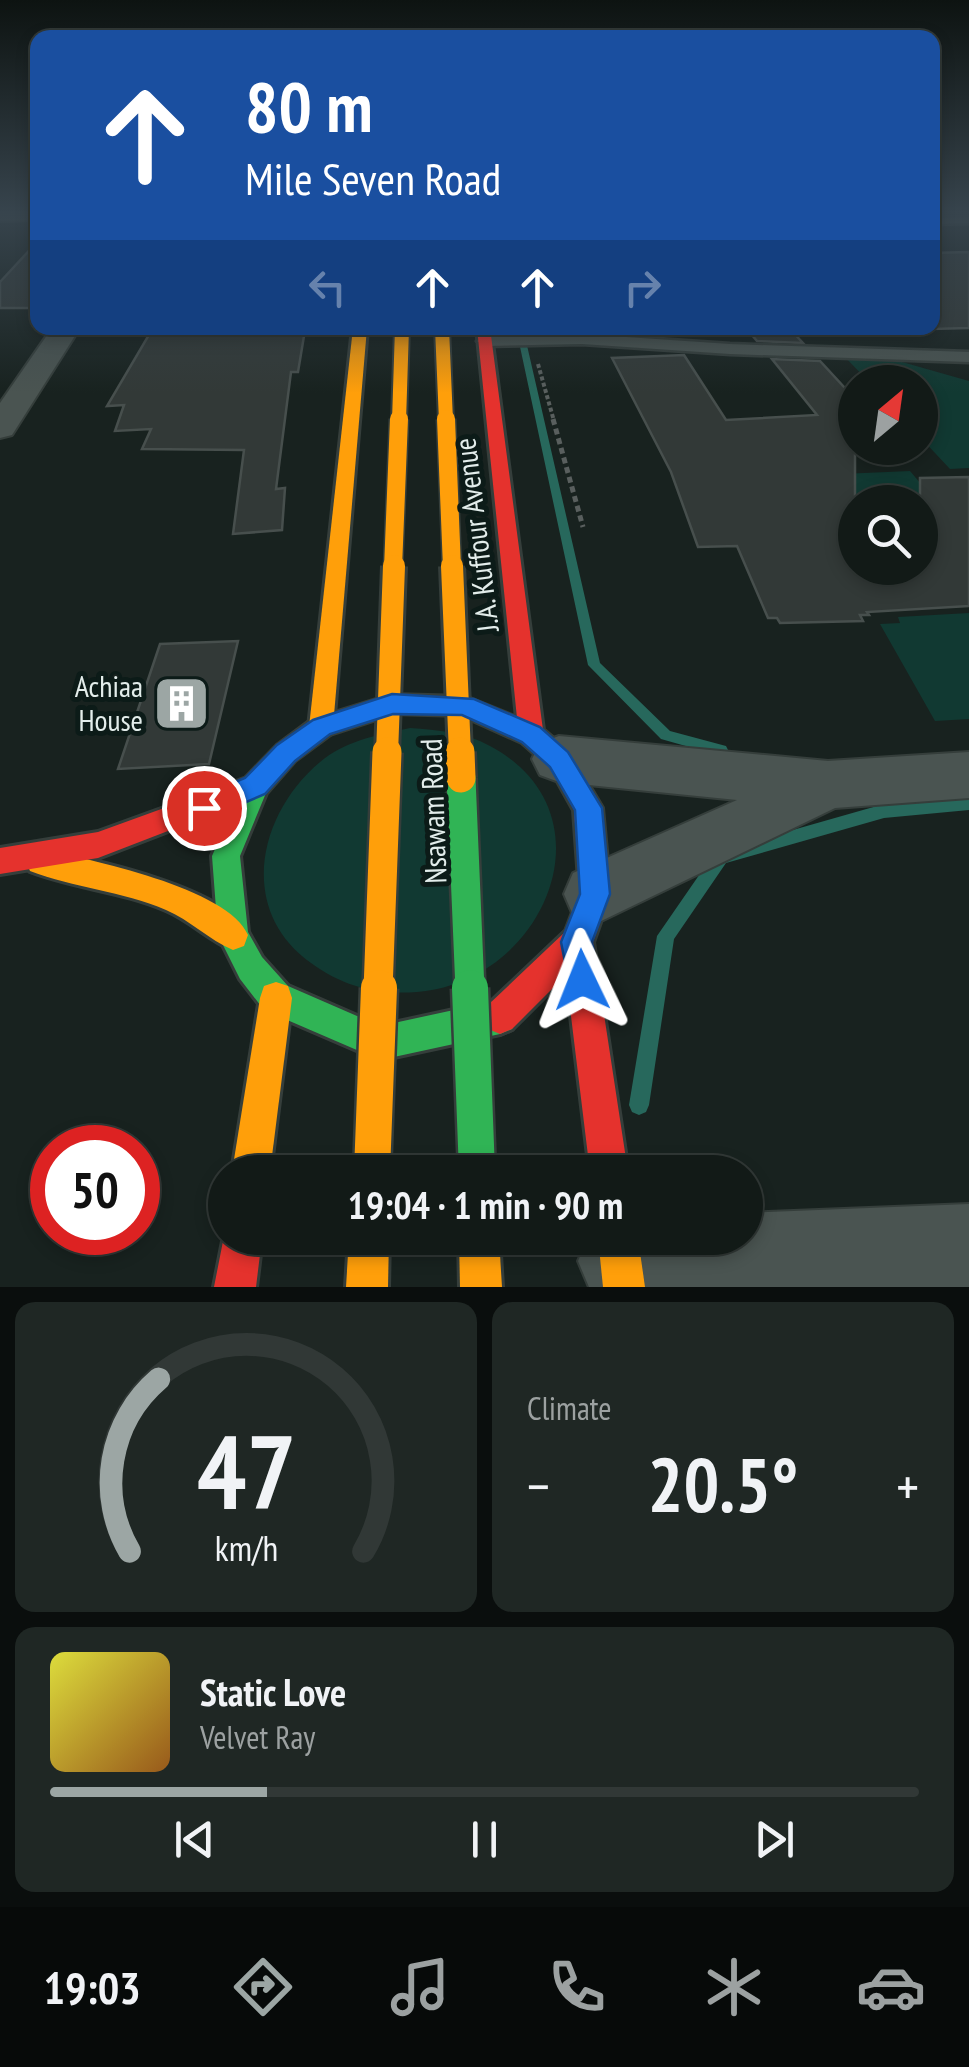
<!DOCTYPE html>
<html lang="en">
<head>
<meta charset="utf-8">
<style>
	body { margin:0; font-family:"PT Sans Narrow",sans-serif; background:#1f2724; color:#f1f3f6; height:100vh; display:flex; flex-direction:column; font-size:38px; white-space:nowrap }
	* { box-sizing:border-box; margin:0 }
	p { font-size:32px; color:#9ca1a1 }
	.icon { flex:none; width:55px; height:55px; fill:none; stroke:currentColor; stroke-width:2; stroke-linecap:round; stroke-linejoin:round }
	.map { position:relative; height:1287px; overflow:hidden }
	.details { display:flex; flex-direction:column; gap:15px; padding:15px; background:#0a0e0d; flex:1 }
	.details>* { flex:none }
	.hud { position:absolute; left:30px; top:30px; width:910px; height:305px; border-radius:20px; box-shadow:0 5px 15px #0003,0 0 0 2px #313836; background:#1a4fa0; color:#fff; overflow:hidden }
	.needle { width:65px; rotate:29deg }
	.buttons { position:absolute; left:838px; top:365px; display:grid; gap:20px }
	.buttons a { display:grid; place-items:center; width:100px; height:100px; border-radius:50%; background:#121a17; box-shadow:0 5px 15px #0003,0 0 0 2px #313836; font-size:50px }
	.speed { position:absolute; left:30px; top:1125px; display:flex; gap:20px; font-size:50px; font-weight:700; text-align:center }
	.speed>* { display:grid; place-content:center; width:130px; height:130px; border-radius:50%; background:#121a17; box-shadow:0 5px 15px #0003,0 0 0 2px #313836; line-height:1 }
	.speed .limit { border:15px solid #d22; background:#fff; color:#111 }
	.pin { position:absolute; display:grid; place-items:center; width:85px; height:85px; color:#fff; margin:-42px; border:5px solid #fff; border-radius:50%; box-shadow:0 2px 10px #0007 }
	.me { position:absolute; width:110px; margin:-55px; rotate:358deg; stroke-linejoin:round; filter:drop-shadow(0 0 8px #0008) }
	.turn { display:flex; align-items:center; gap:35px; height:210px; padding:0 50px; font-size:45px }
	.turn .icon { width:130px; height:130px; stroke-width:2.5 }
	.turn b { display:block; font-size:70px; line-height:85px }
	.lanes { display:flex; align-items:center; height:95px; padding:0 50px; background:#0003; justify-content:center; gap:50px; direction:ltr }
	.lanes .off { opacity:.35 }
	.big { font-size:75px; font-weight:700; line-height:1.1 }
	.details .widget { flex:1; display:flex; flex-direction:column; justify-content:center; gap:15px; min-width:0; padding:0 35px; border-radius:20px; background:#1f2724 }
	.details .dial { align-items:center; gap:0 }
	.dial svg { height:260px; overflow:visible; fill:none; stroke:#313836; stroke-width:7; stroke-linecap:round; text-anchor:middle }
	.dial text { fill:#f1f3f6; stroke:none }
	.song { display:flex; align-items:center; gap:30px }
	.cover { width:120px; height:120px; border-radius:15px; background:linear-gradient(135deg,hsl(60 70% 55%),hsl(30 70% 35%)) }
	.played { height:10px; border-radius:5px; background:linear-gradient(90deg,#9ca6a4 25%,#313836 25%) }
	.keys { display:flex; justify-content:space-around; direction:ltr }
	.heat { display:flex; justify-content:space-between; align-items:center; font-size:55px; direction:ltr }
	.details .tiles { flex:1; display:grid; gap:15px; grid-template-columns:1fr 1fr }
	.widget:last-child { grid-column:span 2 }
	.trip { position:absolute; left:208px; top:1155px; width:555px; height:100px; border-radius:50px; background:#121a17; box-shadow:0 5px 15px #0003,0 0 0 2px #313836; font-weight:700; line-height:100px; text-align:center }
	.dock { display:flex; height:160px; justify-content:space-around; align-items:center; background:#070a09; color:#9ca1a1 }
	.dock .icon { width:70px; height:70px }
	.dock .current { color:#9ca6a4 }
	.dock b { font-size:45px; color:#f1f3f6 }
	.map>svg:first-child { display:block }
</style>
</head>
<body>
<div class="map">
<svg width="969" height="1287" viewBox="0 0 969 1287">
	<rect width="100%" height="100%" fill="#18221f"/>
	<!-- green -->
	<g fill="#113932">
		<polygon points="843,355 895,360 969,381 969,468 950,469 920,437 920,382 869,382"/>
		<polygon points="910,471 948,516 920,502 855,502 795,476"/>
		<polygon points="969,613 969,719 935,721 880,624 900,623 898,617"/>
		<path d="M410 728C438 730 465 732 490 746 616 813 545 982 417 992 377 995 344 987 311 963 235 909 259 809 325 758 350 740 380 734 410 728Z"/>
	</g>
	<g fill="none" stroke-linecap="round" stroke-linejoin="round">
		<!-- stream -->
		<g fill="#27685c" fill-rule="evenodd">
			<polygon points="516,328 523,328 600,663 670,731 726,746 728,750 726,754 721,756 661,739 588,665"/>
			<polygon points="969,796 969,810 884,818 726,863 674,939 649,1105 646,1112 639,1115 632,1112 629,1105 657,936 715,852 884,804"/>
			<polygon points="637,1238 659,1238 668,1287 646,1287"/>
		</g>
	</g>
	<!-- building -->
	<g fill="#323937" stroke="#474f4d" stroke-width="2.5">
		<polygon points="38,241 38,308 0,308 0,282"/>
		<polygon points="969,252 969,328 932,329 932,253"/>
		<polygon points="746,328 789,328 803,343 757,341"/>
		<polygon points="221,330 220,333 305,330 298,372 291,372 276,489 285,488 282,530 233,534 244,450 142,449 151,429 115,431 124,405 107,406 150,333"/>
		<polygon points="684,355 726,420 817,415 772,359 820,361 855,399 855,568 920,568 920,478 969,477 969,606 867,612 869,615 860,615 863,621 780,623 777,618 768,618 737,546 698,547 671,472 612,358"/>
		<polygon points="238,641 209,764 118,769 160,644"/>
	</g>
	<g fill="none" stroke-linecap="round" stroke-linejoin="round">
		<defs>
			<g id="lane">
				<polygon points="969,217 969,223 932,224 932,218"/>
				<polygon points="582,334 730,344 969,352 969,362 730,354 582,344 485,346 477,341 485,336"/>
			</g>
			<g id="street">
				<polygon points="0,212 38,212 38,220 0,221"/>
				<polygon points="52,328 80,328 12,435 0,438 0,403"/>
				<polygon points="559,736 828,761 969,752 969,798 835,808 595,924 573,915 564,894 573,873 737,800 559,782 540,775 532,759 540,743"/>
				<polygon points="969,1204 969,1287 589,1287 578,1261 588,1238 745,1238 745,1213"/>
			</g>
			<polygon id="fast" points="392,695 401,697 404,704 401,711 330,734 295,760 266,793 240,856 248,932 262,957 288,986 380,1026 500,1000 512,1005 517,1017 512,1029 500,1034 380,1060 264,1010 240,979 218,935 212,856 246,778 277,746 312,720"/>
			<g id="slow">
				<polygon points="353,328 367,328 333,727 330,734 321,737 312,734 309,727"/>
				<path d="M40 849C88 859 229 888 248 935L244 946 233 950C209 940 190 920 166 910 122 891 74 888 30 871L26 862 30 853Z"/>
				<polygon points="276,982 288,986 292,998 270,1172 232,1172 260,998 264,986"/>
				<polygon points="349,1238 389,1238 388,1287 346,1287"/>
				<polygon points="459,1238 499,1238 502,1287 460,1287"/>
				<polygon points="598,1238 638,1238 645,1287 603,1287"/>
			</g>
			<g id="jam">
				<polygon points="477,328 490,328 543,730 568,751 602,808 610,894 593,942 628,1172 590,1172 566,975 512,1029 500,1034 488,1029 483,1017 488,1005 566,931 580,894 574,810 550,767 522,742 462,715 392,713 383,711 380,704 383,697 392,695 465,697 517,718"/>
				<polygon points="255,775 264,778 268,786 264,794 98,858 0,874 0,848 98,832"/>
				<polygon points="225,1231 225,1238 262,1238 256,1287 214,1287"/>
			</g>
		</defs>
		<!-- lane casing -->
		<use href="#lane" stroke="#353e3b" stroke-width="5"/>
		<!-- street casing -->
		<use href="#street" stroke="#353e3b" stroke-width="4"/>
		<!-- fast casing -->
		<use href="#fast" stroke="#353e3b" stroke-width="6"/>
		<!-- slow casing -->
		<use href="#slow" stroke="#353e3b" stroke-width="6"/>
		<!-- jam casing -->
		<use href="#jam" stroke="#353e3b" stroke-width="6"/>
		<!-- path-far1 -->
		<polyline stroke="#595f5e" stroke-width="4" stroke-dasharray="4 2.5" stroke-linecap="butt" points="538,364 554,421"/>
		<!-- path -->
		<polyline stroke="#595f5e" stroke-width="5" stroke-dasharray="6 4" stroke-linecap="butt" points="553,419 583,527"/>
		<!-- lane -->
		<use href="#lane" fill="#4a5451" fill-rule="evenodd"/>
		<!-- street -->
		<use href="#street" fill="#4a5451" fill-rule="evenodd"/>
		<!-- fast -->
		<use href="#fast" fill="#30b455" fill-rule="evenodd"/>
		<!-- slow -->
		<use href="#slow" fill="#ff9f0a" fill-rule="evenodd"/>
		<!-- jam -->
		<use href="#jam" fill="#e5322d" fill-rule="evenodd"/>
		<defs>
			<polyline id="fast-bridge-far1" points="461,778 470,990"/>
			<polyline id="fast-bridge" points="470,988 477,1172"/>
			<g id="slow-bridge-far4">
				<polyline points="442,328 446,421"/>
				<polyline points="399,421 402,328"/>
			</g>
			<g id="slow-bridge-far3">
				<polyline points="446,419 452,568"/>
				<polyline points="393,568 399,419"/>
			</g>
			<g id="slow-bridge-far2">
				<polyline points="452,566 460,754"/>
				<polyline points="387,754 394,566"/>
			</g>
			<g id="slow-bridge-far1">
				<polyline points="460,752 461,778"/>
				<polyline points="378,990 387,752"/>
			</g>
			<polyline id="slow-bridge" points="372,1172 379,988"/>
		</defs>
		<!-- fast-bridge-far1 casing -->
		<use href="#fast-bridge-far1" stroke="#353e3b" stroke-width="34" stroke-linecap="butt"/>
		<!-- fast-bridge casing -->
		<use href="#fast-bridge" stroke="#353e3b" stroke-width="41" stroke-linecap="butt"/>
		<!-- slow-bridge-far4 casing -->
		<use href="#slow-bridge-far4" stroke="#353e3b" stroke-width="18" stroke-linecap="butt"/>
		<!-- slow-bridge-far3 casing -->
		<use href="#slow-bridge-far3" stroke="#353e3b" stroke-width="21" stroke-linecap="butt"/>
		<!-- slow-bridge-far2 casing -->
		<use href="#slow-bridge-far2" stroke="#353e3b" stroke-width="28" stroke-linecap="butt"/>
		<!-- slow-bridge-far1 casing -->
		<use href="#slow-bridge-far1" stroke="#353e3b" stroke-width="34" stroke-linecap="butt"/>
		<!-- slow-bridge casing -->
		<use href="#slow-bridge" stroke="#353e3b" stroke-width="41" stroke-linecap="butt"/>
		<!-- fast-bridge-far1 -->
		<use href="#fast-bridge-far1" stroke="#30b455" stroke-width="29"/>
		<!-- fast-bridge -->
		<use href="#fast-bridge" stroke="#30b455" stroke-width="36"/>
		<!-- slow-bridge-far4 -->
		<use href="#slow-bridge-far4" stroke="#ff9f0a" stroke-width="14"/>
		<!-- slow-bridge-far3 -->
		<use href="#slow-bridge-far3" stroke="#ff9f0a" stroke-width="18"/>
		<!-- slow-bridge-far2 -->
		<use href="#slow-bridge-far2" stroke="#ff9f0a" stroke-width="22"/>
		<!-- slow-bridge-far1 -->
		<use href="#slow-bridge-far1" stroke="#ff9f0a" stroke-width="29"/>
		<!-- slow-bridge -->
		<use href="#slow-bridge" stroke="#ff9f0a" stroke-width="36"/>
	</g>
	<!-- sky -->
	<linearGradient id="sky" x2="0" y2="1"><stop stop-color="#0d1311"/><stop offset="0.54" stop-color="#37444d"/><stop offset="1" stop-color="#37444d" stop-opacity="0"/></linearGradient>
	<rect width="969" height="393" fill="url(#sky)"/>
	<!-- route -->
	<polygon fill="#1a73e8" stroke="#114b97" stroke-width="2.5" points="392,694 474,699 540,727 568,752 602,808 610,894 592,942 599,980 594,992 582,997 571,992 561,942 580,894 575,810 550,767 522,742 462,715 393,714 330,734 295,761 265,794 204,820 194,816 190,808 194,799 245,778 277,745 313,720"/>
	<!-- icons -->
	<defs>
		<symbol id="building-square" viewBox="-11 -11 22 22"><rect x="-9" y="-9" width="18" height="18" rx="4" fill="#9ca6a4" stroke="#0c1b18"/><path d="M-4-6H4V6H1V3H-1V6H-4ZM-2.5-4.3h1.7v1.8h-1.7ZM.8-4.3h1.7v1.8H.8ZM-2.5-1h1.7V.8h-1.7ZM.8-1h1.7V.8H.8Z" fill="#fff"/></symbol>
	</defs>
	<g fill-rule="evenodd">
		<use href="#building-square" x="150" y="672" width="63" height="63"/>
	</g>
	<g text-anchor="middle" stroke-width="10" stroke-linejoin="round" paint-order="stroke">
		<!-- street labels -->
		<g font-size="30" fill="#e3edeb" stroke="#0c1b18">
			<text transform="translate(477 535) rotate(-97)" y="10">J.A. Kuffour Avenue</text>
			<text transform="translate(434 811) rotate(-92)" y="10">Nsawam Road</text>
		</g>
		<!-- poi labels -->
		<g font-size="30" fill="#e3edeb" stroke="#0c1b18" text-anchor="end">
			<text x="143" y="697">Achiaa<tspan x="143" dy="34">House</tspan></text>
		</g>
	</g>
</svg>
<div class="buttons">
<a><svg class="needle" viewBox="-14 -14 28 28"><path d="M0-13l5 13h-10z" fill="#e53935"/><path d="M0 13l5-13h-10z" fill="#9ca1a1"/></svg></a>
<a><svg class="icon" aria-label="search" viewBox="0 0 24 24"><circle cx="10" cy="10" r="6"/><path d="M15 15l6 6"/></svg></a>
</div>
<div class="speed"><div class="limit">50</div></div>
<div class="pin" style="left:204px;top:808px;background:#d93025"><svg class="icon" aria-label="arrive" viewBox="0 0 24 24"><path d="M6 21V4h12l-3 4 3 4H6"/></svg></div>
<svg class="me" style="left:582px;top:980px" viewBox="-20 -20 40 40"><path d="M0-17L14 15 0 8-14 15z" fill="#1a73e8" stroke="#fff" stroke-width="4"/></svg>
<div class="trip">19:04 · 1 min · 90 m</div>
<div class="hud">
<div class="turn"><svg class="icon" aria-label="ahead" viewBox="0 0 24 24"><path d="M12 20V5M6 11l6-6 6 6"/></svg><div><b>80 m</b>Mile Seven Road</div></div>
<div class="lanes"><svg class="icon off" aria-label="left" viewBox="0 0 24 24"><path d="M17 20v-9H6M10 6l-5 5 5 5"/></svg><svg class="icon" aria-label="ahead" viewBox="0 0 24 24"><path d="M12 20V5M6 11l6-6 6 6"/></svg><svg class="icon" aria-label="ahead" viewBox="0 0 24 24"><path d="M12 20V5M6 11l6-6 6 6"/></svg><svg class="icon off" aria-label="right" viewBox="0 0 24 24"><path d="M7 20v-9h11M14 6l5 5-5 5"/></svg></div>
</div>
</div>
<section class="details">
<div class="tiles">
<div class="widget dial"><svg viewBox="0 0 100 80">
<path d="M14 69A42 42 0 1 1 86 69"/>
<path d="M14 69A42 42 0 0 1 23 16" stroke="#9ca6a4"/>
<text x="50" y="56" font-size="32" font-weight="700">47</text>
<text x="50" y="72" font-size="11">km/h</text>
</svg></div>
<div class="widget"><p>Climate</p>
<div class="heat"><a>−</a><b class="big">20.5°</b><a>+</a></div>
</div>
<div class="widget">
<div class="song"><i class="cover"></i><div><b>Static Love</b><p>Velvet Ray</p></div></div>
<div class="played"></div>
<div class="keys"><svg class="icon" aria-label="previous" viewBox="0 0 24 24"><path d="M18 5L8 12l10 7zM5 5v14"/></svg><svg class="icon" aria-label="pause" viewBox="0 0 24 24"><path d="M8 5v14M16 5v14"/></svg><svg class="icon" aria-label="next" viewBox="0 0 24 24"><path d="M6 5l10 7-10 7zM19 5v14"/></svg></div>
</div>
</div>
</section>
<nav class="dock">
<b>19:03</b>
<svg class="icon current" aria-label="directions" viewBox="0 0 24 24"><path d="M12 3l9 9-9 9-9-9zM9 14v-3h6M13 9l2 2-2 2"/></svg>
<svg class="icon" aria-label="music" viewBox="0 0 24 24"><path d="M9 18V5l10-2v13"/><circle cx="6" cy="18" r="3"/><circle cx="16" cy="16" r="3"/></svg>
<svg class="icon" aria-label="phone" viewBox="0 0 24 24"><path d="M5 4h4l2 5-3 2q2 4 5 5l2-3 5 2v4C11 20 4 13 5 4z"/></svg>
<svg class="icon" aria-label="climate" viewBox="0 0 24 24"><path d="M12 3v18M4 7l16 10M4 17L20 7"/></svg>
<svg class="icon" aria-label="car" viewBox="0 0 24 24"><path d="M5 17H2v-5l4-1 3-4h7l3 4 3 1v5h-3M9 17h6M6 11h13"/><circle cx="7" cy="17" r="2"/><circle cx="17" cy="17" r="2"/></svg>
</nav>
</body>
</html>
